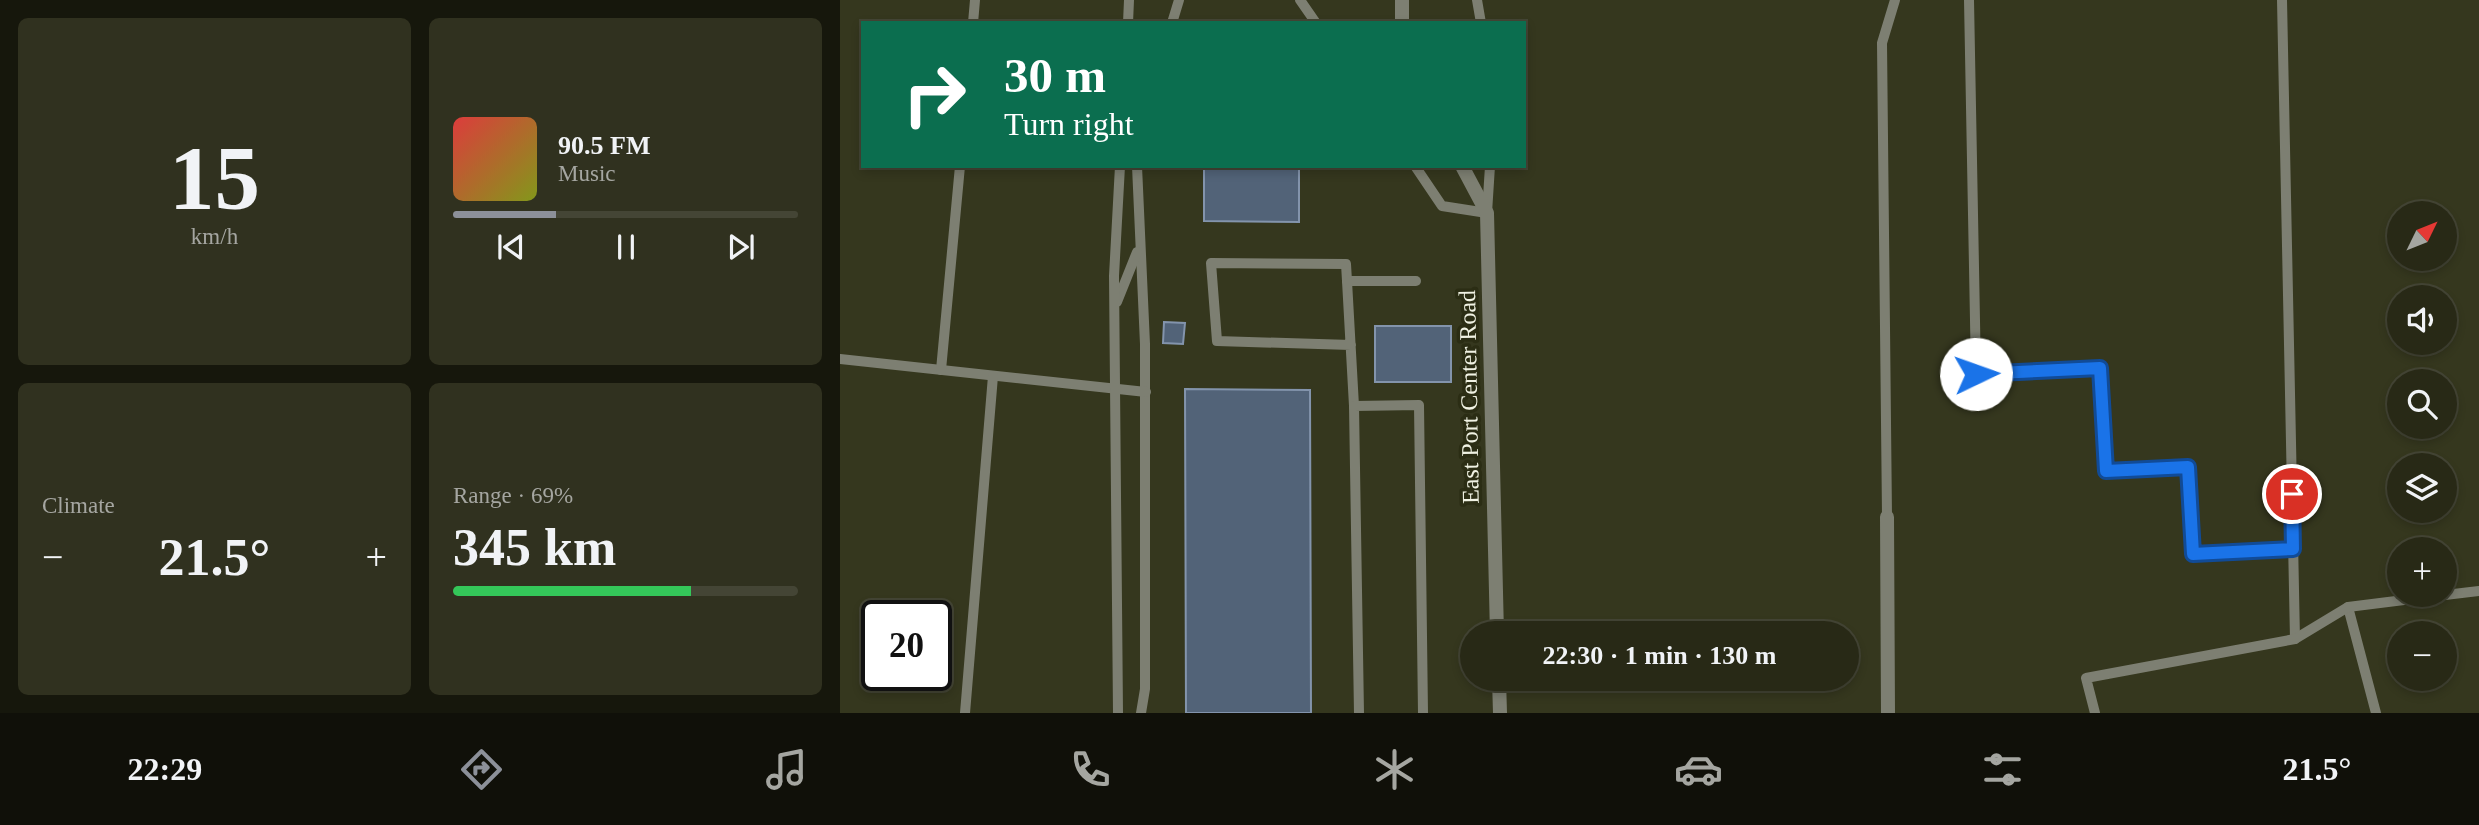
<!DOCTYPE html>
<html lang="en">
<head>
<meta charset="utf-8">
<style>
	body { margin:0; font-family:"Times New Roman",serif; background:#30311f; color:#f1f3f6; height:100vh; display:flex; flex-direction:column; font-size:26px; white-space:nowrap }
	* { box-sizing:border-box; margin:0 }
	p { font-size:23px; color:#a5a6a1 }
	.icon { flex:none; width:38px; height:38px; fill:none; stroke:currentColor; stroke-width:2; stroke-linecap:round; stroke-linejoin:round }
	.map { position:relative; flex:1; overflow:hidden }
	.panel { display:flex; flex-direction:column; gap:18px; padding:18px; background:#16170c; width:840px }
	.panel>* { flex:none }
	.guide { position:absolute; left:21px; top:21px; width:665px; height:147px; border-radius:0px; box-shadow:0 4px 10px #0003,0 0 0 2px #444535; background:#0b6e4f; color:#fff; overflow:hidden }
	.needle { width:46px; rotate:47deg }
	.controls { position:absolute; left:1547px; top:201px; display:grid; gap:14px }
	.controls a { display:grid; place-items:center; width:70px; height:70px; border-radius:50%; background:#282916; box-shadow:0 4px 10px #0003,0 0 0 2px #444535; font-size:35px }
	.speed { position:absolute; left:21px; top:600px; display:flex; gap:14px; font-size:35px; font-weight:700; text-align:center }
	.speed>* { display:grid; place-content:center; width:91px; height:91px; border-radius:50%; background:#282916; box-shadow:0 4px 10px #0003,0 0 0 2px #444535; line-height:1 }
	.speed .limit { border:4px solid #111; border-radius:10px; background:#fff; color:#111 }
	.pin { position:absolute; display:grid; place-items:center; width:60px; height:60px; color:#fff; margin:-30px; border:4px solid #fff; border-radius:50%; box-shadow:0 2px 7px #0007 }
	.me { position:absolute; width:77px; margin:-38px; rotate:87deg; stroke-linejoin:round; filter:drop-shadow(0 0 5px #0008) }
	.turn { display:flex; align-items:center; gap:24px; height:147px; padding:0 28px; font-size:32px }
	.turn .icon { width:91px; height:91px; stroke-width:2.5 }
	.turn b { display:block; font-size:49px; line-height:60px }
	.big { font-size:52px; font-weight:800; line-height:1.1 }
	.panel .widget { flex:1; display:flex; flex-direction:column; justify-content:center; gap:10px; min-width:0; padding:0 24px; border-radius:10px; background:#30311f }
	.panel .dial { align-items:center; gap:0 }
	.dial b { font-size:91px; line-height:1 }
	.song { display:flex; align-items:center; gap:21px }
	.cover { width:84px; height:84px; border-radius:10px; background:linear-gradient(135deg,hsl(0 70% 55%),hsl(70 70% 35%)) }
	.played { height:7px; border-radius:4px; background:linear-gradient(90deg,#8c9099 30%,#444535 30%) }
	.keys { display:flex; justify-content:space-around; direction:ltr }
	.heat { display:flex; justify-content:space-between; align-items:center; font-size:38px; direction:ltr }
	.charge { height:10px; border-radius:5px; background:linear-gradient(90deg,#34c759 69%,#444535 0) }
	.panel .tiles { flex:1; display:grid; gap:18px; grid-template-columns:repeat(2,1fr) }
	.trip { position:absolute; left:620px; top:621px; width:399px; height:70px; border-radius:35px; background:#282916; box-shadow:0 4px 10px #0003,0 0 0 2px #444535; font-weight:800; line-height:70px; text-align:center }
	.menu { display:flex; height:112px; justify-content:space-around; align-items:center; background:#101009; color:#a5a6a1 }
	.menu .icon { width:49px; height:49px }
	.menu .selected { color:#8c9099 }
	.menu b { font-size:32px; color:#f1f3f6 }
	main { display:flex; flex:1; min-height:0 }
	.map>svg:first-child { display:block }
</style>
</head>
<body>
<main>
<section class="panel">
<div class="tiles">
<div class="widget dial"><b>15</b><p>km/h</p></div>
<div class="widget">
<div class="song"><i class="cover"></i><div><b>90.5 FM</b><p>Music</p></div></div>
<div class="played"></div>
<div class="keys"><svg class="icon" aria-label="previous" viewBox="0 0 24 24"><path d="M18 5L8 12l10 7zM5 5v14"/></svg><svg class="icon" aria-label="pause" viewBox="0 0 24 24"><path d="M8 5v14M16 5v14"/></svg><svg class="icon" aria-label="next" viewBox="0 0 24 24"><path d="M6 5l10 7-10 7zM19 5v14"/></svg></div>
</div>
<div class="widget"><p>Climate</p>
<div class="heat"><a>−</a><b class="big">21.5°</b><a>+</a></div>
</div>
<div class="widget"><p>Range · 69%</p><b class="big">345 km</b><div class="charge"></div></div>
</div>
</section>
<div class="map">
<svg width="1639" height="713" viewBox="0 0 1639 713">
	<rect width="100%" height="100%" fill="#35371e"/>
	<!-- building -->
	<g fill="#526378" stroke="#8394ac" stroke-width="2">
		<polygon points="364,166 459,166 459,222 364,221"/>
		<polygon points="324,322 345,323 343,344 323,343"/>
		<rect x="535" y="326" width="76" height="56"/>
		<polygon points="345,389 470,390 471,713 346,713"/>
	</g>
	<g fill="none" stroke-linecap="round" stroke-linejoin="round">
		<!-- service -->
		<g stroke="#7d7f72" stroke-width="10">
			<polyline points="460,0 476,23"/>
			<polyline points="637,0 641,23"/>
			<polyline points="1129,0 1136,374 1260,368 1266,471 1348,467 1353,554 1453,549"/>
			<polyline points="1442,0 1455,639"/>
			<polyline points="133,23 135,0"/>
			<polyline points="288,23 289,0"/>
			<polyline points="332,23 339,0"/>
			<polyline points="297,166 305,344 305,689 301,713"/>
			<polyline points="575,166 602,206 647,213 650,166"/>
			<polyline points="507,281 576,281"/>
			<polyline points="277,302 297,252"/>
			<polyline points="511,345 377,341 371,263 506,264 507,281 514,406"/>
			<polyline points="0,359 306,392"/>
			<polyline points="101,370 120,166"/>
			<polyline points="1047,517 1042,43 1055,0"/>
			<polyline points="1605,595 1639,591"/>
			<polyline points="1508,607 1536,713"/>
			<polyline points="125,713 153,376"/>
			<polyline points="278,713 274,276 280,166"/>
			<polyline points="519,713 514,406 579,405 583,713"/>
			<polyline points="1255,713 1246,678 1455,639 1508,607 1604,595"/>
		</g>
		<!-- minor -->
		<g stroke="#7d7f72" stroke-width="14">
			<polyline points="562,23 562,0"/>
			<polyline points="622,166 647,213 657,634"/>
			<polyline points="1047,517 1048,713"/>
			<polyline points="659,679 660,713"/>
		</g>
	</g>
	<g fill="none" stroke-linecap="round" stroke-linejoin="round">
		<defs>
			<polyline id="route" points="1136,374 1260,368 1266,471 1348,467 1353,554 1453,549 1452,494"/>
		</defs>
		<!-- route casing -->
		<use href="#route" stroke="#114b97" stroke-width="18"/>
		<!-- route -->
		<use href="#route" stroke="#1a73e8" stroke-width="12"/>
	</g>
	<g text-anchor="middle" stroke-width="7" stroke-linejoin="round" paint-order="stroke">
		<!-- street labels -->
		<g font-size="24" fill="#f0f2e3" stroke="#2b2d14">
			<text transform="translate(629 397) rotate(-91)" y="8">East Port Center Road</text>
		</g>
	</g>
</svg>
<div class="controls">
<a><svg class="needle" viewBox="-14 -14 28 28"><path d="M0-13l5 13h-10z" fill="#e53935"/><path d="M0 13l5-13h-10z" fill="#a5a6a1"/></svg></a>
<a><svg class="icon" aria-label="sound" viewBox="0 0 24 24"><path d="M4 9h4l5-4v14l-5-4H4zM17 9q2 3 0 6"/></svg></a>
<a><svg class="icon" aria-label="search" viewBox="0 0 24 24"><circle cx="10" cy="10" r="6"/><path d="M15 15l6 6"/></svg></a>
<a><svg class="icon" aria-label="layers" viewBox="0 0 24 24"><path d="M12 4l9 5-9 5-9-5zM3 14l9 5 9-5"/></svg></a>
<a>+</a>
<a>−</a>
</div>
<div class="speed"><div class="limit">20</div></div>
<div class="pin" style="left:1452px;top:494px;background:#d93025"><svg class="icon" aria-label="arrive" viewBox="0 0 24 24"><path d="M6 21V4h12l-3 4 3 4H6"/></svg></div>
<svg class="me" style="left:1136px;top:374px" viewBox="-20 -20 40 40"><circle r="19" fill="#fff"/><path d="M0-13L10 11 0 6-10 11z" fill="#1a73e8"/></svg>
<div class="trip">22:30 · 1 min · 130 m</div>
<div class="guide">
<div class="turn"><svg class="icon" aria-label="right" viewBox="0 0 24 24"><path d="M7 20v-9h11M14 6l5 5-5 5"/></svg><div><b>30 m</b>Turn right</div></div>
</div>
</div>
</main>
<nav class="menu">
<b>22:29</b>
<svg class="icon selected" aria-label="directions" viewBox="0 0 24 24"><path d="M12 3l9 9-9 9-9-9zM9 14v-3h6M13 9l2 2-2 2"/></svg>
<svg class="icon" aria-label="music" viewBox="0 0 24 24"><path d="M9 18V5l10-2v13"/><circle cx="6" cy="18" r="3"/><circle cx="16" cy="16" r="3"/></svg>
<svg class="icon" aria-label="phone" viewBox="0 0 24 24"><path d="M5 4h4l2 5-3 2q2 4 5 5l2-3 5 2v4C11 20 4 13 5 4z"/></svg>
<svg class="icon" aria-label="climate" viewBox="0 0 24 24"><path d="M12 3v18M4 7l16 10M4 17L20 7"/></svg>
<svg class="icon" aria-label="car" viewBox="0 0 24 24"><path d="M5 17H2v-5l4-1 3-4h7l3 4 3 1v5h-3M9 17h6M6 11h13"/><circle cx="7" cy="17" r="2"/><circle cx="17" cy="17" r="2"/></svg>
<svg class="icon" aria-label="filters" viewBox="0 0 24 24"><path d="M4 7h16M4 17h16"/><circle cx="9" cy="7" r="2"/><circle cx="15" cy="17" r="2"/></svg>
<b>21.5°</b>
</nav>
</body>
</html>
